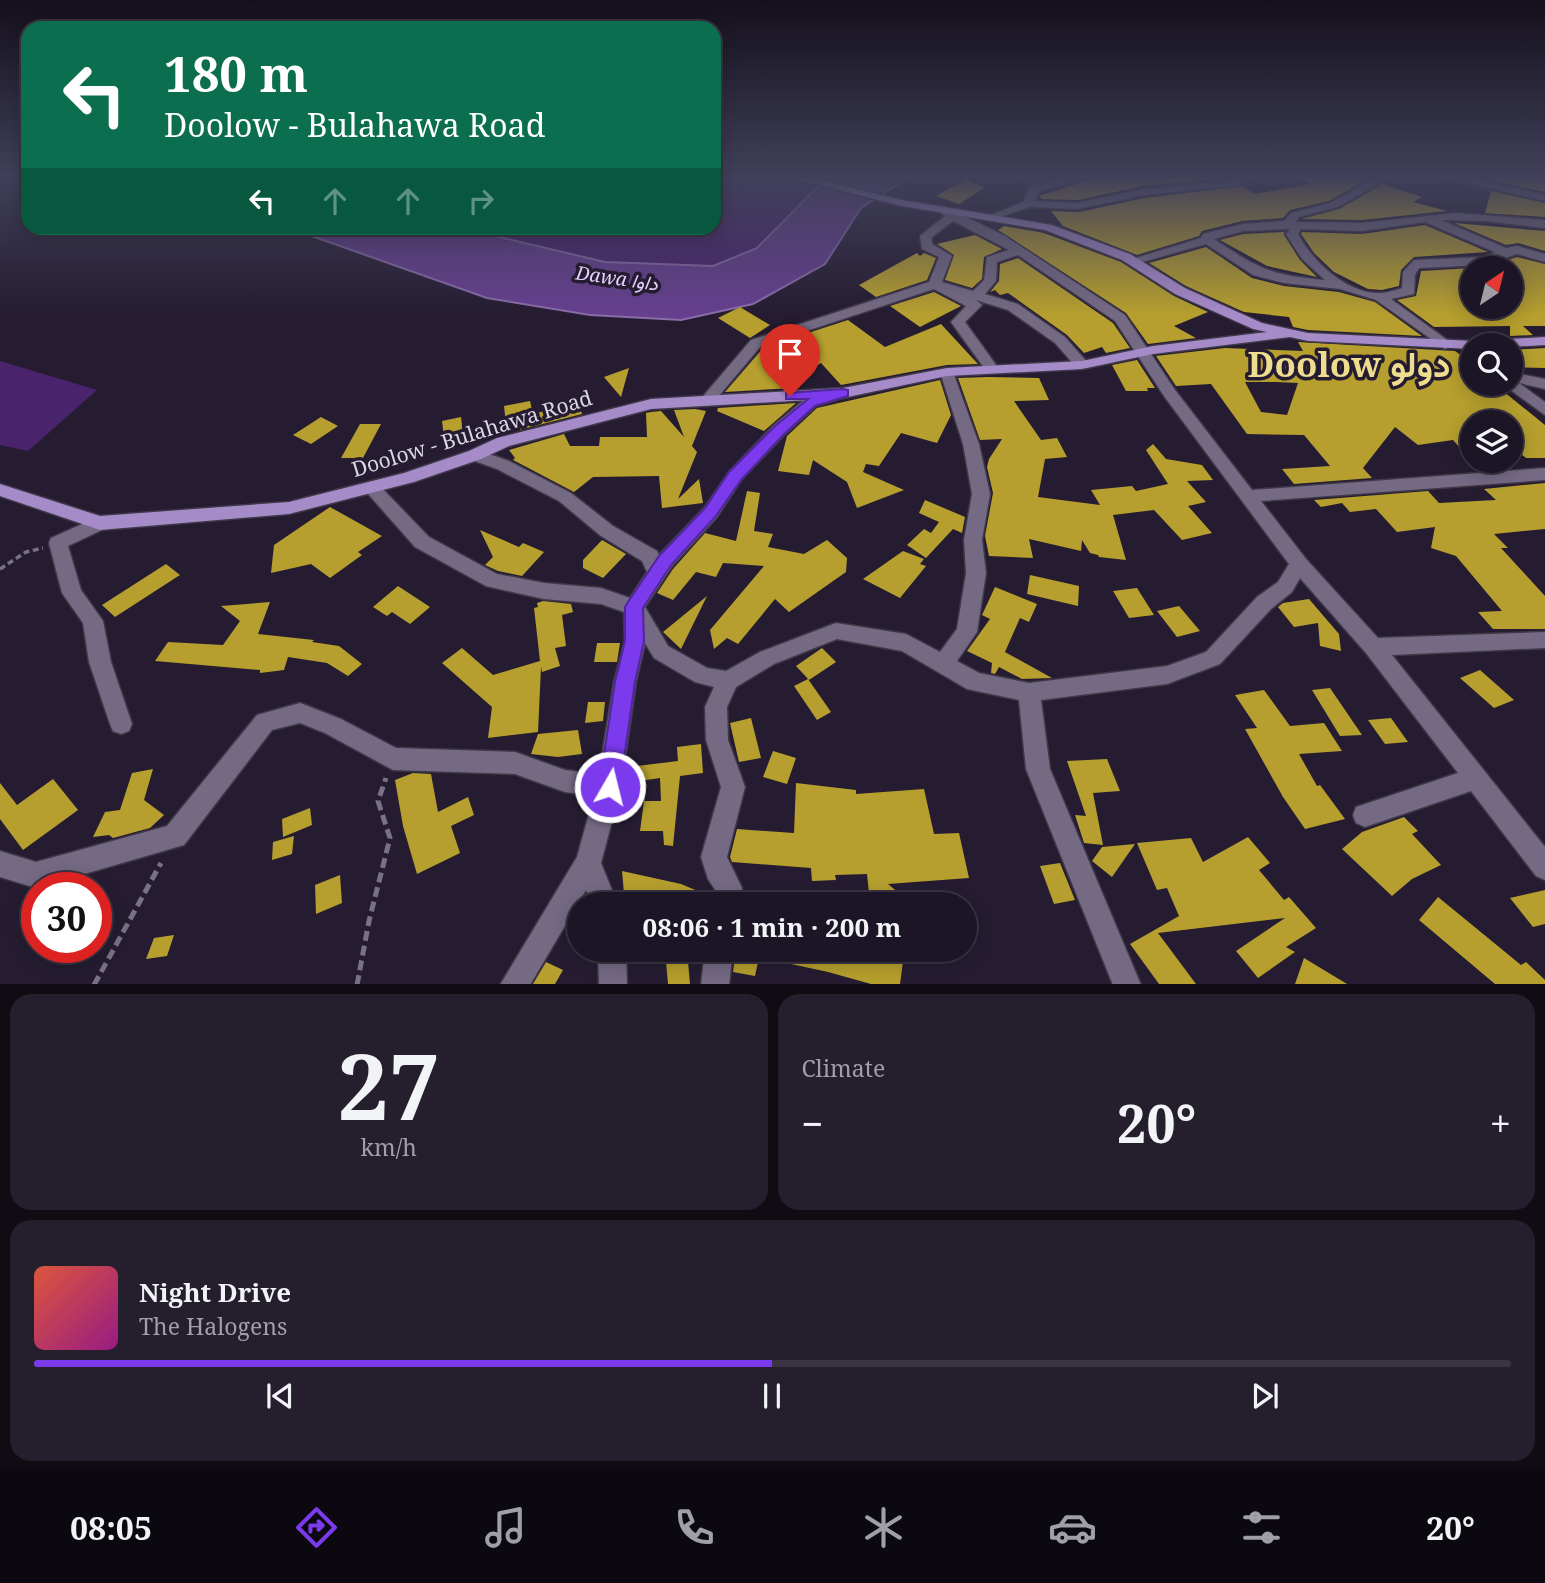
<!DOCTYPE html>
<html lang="en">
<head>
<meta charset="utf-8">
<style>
	body { margin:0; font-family:"Noto Serif",Vazirmatn,serif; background:#251e2d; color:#f1f3f6; height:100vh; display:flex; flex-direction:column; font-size:26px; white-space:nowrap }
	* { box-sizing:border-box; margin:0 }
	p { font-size:23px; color:#a09fa7 }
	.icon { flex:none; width:38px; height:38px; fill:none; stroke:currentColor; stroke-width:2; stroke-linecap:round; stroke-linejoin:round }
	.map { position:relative; height:984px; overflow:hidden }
	.panel { display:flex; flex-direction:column; gap:10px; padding:10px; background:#0f0c14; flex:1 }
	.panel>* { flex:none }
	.guide { position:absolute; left:21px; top:21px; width:700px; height:214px; border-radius:21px; box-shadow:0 4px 18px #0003,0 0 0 2px #3a3442; background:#0b6e4f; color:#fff; overflow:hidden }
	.needle { width:46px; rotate:35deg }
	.tools { position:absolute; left:1460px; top:256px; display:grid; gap:14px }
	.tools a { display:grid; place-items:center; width:63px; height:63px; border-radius:50%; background:#1c1525; box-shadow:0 4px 18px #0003,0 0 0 2px #3a3442; font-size:35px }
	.speed { position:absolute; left:21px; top:872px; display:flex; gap:14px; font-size:35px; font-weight:700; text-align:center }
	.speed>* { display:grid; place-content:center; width:91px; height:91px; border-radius:50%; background:#1c1525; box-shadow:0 4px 18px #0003,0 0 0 2px #3a3442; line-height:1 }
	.speed .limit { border:10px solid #d22; background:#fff; color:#111 }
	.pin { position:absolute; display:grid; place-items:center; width:60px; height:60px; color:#fff; margin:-72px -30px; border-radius:50% 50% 50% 0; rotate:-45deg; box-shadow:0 0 7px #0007 }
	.pin .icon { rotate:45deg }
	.me { position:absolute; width:77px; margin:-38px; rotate:8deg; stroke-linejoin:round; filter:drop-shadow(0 0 5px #0008) }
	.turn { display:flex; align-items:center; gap:24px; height:147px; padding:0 28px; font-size:32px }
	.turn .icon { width:91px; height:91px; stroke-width:2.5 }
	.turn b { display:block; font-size:49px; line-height:60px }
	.lanes { display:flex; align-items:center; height:66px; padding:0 28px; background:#0003; justify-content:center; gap:35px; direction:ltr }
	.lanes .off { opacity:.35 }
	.big { font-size:52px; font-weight:700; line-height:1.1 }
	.panel .widget { flex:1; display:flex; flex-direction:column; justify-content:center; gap:10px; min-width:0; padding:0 24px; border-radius:21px; background:#251e2d }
	.panel .dial { align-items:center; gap:0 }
	.dial b { font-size:91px; line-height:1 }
	.song { display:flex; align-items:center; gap:21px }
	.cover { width:84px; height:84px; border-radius:10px; background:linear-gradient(135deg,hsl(10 70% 55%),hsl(310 70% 35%)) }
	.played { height:7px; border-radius:4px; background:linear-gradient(90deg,#7c3aed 50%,#3a3442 50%) }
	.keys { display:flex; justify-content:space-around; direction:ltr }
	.heat { display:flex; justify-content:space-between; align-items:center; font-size:38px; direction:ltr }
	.panel .tiles { flex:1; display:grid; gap:10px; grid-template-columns:1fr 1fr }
	.widget:last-child { grid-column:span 2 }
	.trip { position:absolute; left:567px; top:892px; width:410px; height:70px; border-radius:35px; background:#1c1525; box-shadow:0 4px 18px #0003,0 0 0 2px #3a3442; font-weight:700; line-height:70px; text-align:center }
	.tab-bar { display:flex; height:112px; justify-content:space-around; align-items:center; background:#0b080f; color:#a09fa7 }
	.tab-bar .icon { width:49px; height:49px }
	.tab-bar .active { color:#7c3aed }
	.tab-bar b { font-size:32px; color:#f1f3f6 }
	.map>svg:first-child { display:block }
</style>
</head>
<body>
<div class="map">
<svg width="1545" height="985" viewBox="0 0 1545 985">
	<rect width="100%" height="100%" fill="#251c31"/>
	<!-- green -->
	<g fill="#49246d">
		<polygon points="714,177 795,177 821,183 785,217 757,248 713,266 605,262 461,228 714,228"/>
		<polygon points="0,361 97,390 28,451 0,445"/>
	</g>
	<!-- water -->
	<polygon fill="#663f8f" stroke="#896ca8" stroke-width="2" points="827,177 909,177 861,208 825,264 753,304 681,320 590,315 487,298 289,228 461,228 605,262 713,266 757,248"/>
	<!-- building -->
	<g fill="#b69f2e" fill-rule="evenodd">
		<polygon points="1099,177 1226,177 1227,178 1143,186 1078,200 1042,199 1039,196"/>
		<polygon points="1297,177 1368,179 1329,201 1290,210 1283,218 1242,221 1202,231 1199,236 1137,255 1063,226 1051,211 1079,212 1144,198 1242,186 1255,194 1311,184"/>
		<polygon points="1495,177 1545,177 1545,192 1494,181"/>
		<polygon points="967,179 984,188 959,204 936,196"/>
		<polygon points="1383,184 1422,197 1413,202 1447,211 1362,220 1301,219 1339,209"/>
		<polygon points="1491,191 1545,203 1545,217 1485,213"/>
		<polygon points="1454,223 1545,231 1545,251 1518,243 1506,245"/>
		<polygon points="1425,225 1488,252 1414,257 1401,270 1399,286 1382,290 1368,289 1334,272 1314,253 1301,234 1302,232 1362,234"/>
		<polygon points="1004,226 1044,233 1121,262 1174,296 1208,312 1174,326 1196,338 1148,344 1126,313 998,230"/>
		<polygon points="1284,232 1284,235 1300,260 1317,277 1267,266 1220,240 1243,234"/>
		<polygon points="975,235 1002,249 984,257 982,279 972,288 945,280 954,255 937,244"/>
		<polygon points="1206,247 1252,278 1284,286 1339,292 1375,302 1422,336 1308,330 1293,327 1289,317 1244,312 1186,286 1149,263"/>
		<polygon points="917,253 920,256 924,253 936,258 927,280 876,297 859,285"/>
		<polygon points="1517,257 1545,264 1545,326 1523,326 1533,335 1510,336 1510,326 1434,327 1397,300 1416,296 1421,271 1472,268 1472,306 1510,306 1510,268 1483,268"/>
		<polygon points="1018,258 1113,323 1130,348 1106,353 1102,347 1084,353 1067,335 1008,293 1000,295 995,290 990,292 999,281 1000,264"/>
		<polygon points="934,292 961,306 920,327 890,306"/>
		<polygon points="740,307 770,325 750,338 718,318"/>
		<polygon points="848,320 885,347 941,324 978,364 947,365 841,385 821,363 812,368 777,343"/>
		<path d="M1298 342 1455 351 1472 363V383H1493L1545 425V458H1526L1510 445V422H1472V461L1453 440 1418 445 1395 427 1363 468 1372 478 1294 484 1282 469 1330 466 1304 435 1247 434 1211 384 1176 386 1156 356 1225 348 1303 351ZM1245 382H1276L1298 383 1287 415 1261 412Z"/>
		<polygon points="774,344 794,388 725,392 763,348"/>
		<polygon points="1545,348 1545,368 1510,367 1510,350"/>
		<polygon points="1137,360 1155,388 1147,388 1148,391 1126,391 1112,365"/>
		<polygon points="629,368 621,397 604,377"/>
		<polygon points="988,377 1039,378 1049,400 1014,401 1041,440 1057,438 1067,457 1045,459 1038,497 1100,505 1091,490 1132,486 1136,491 1168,484 1146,450 1153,444 1166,459 1202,465 1213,480 1187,481 1206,502 1188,506 1212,533 1182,540 1154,510 1113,515 1126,560 1099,557 1098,555 1090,553 1082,540 1081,551 1029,539 1033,558 989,556 985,536 993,493 987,467 989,459 1002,439 980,440 958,378"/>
		<polygon points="940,380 951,415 937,443 901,433 879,466 866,464 863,472 904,490 857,508 847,482 813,460 809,475 778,471 787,436 817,408"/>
		<polygon points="530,401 533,414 579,402 582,414 507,433 504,406"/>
		<polygon points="796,403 764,431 717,411 718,408"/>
		<polygon points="695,409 706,411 692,446 697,452 678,499 699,479 703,503 662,508 659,476 593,477 574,492 513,460 515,458 509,450 564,434 570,446 599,446 600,437 647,437 646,413 651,412 661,411 684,437 674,410"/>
		<polygon points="321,417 338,426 311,444 293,435"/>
		<polygon points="461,417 464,442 445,446 442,421"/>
		<polygon points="360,424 381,424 363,458 341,458"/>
		<polygon points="1545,483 1545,529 1494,534 1508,548 1501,548 1545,596 1545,629 1493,629 1478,612 1502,611 1456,556 1431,548 1435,527 1397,532 1376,509 1350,512 1342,503 1321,507 1314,500 1428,491 1439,503 1496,500 1484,489"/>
		<polygon points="747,491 760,493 754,531 773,534 768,547 804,554 827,540 847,558 846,572 789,612 775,599 738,644 727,638 714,649 710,630 764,566 723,563 716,577 696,572 673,600 657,593 673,569 705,533 736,541"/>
		<polygon points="925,500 965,517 962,533 953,529 926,558 907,545 924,529 931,533 939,522 919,513"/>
		<polygon points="330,507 382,536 358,552 362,555 330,578 311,564 271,573 274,545"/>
		<polygon points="480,530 519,547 523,543 544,552 522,576 498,571 485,565 493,557"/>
		<polygon points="602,540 626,554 603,578 583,568 583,560"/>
		<polygon points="903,551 924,559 920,564 926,566 900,598 863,579"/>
		<polygon points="166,564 180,575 115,617 102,605"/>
		<polygon points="1030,575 1079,586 1078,606 1027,594"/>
		<polygon points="398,586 430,607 410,624 392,612 387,616 373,607"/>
		<polygon points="995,587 1037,604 1029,622 1020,618 1005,652 1052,678 1022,679 999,667 995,674 991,673 992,663 967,651 990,619 982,615"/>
		<polygon points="1137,588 1154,615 1129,618 1113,591"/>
		<polygon points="707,596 681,649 663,632"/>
		<polygon points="1309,599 1339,634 1341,651 1320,646 1318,623 1294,627 1278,607 1283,603"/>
		<polygon points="543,601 571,604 573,612 562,615 566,646 555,648 560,666 542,672 541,667 538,732 488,738 492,707 442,663 462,648 493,675 540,661 534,608 538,607 537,603"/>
		<polygon points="270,602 258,634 314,640 312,642 339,646 362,664 348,676 327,663 288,657 284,670 260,673 260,670 155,661 168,642 223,645 240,621 221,606"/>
		<polygon points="1179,606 1200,631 1177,637 1157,611"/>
		<polygon points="597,643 620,643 617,662 594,662"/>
		<polygon points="822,648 836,662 809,680 796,666"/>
		<polygon points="1480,670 1514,700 1494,708 1460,678"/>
		<polygon points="808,679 831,712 817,720 794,686"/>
		<polygon points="1330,688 1362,735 1340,736 1312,690"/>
		<polygon points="1264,690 1290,726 1324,723 1342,751 1299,754 1317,786 1320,785 1345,819 1305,829 1283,797 1245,729 1257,728 1235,695"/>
		<polygon points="588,702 605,702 603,721 585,723"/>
		<polygon points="751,718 761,758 739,762 730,723"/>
		<polygon points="1391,718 1408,742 1385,744 1368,720"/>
		<polygon points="578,730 582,754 558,757 531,754 538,734"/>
		<polygon points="701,744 703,773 680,776 673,846 664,845 663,831 640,831 644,801 661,801 660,778 639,781 637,766 678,761 677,747"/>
		<polygon points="773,751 796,758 787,784 763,777"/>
		<polygon points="1107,759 1120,791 1093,793 1103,845 1084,843 1075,815 1086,816 1067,761"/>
		<polygon points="153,769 144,800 164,815 150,828 113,838 109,835 93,837 105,812 120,810 132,773"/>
		<polygon points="413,773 431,774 438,812 468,797 474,815 451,826 460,853 417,874 403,826 395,780"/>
		<polygon points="53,779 78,810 23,850 0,819 0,783 17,805"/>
		<polygon points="796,783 856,790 856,794 924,789 934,834 959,833 969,878 888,884 907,900 870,902 867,874 835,875 836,880 812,881 811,868 732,862 730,857 737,829 794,833"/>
		<polygon points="310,808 312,825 283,837 282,819"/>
		<polygon points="1404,817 1418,831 1412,834 1441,865 1412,879 1392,896 1342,849 1362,832"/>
		<polygon points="294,836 292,854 272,860 273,842"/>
		<polygon points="1248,837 1270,863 1259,870 1284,900 1289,897 1316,928 1286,947 1295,952 1258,978 1236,951 1285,918 1158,933 1196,984 1159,984 1130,944 1179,916 1167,888 1157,890 1137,843 1191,838 1203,862"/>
		<polygon points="1135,844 1112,877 1092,861 1102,847"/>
		<polygon points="1060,863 1075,900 1054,904 1040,866"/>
		<polygon points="622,871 681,884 712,897 711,905 666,905 651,899 625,905"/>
		<polygon points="340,875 342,903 316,914 315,885"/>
		<polygon points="1545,890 1545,924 1533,927 1510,898"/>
		<polygon points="1438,897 1521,965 1526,962 1545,980 1545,984 1495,984 1419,920"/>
		<polygon points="174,935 167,956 146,959 154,938"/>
		<polygon points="665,950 687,950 690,984 668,984"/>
		<polygon points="736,950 891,950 904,954 900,984 871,984 828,972 759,957 755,976 733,972"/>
		<polygon points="1304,958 1347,984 1295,984"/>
		<polygon points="546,962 563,970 555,984 533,984"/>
	</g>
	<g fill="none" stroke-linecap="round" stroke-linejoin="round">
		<defs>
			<g id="minor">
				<polygon points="1069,177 1087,177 1038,192 1035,201 1078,203 1144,189 1235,180 1236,177 1248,177 1250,180 1237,186 1144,195 1078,209 1029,207 992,220 986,217 1023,202 1029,188"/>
				<path d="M1377 177H1390L1338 207 1299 217 1296 222 1362 223 1456 213 1545 220V228L1486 221 1441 220 1506 248 1517 246 1545 254V262L1517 254 1486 265 1419 268 1415 275 1414 294 1391 299 1450 342 1452 345 1445 349 1376 300 1340 289 1284 283 1253 275 1206 244 1132 265 1126 261 1201 238 1203 234 1243 224 1284 221 1291 213 1330 203ZM1425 222 1495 252 1484 257 1414 260 1403 272 1402 288C1395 290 1387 293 1380 293 1347 294 1312 261 1298 234L1301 229 1362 231ZM1290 229 1286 234 1302 259 1325 280C1270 275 1259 269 1214 239L1243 231Z"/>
				<polygon points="1444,177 1465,177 1545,195 1545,201"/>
				<path d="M940 208H948L1005 236 1125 315 1175 390 1252 490 1545 468V480L1261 501 1306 559 1378 638 1545 632V648L1392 655 1545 847V880L1536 876 1471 791 1365 827 1356 823 1353 815 1356 807 1458 773 1366 653 1300 578 1292 592 1271 609 1220 664 1167 684 1041 700 1050 769 1141 985H1113L1026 769 1019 700 967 689 902 651 837 639 774 664 736 687 727 707 728 740 745 787 727 857 742 888 740 905H714L716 891 708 879 701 857 721 787 706 740 705 707 714 687 695 682 654 658 645 643 636 682 621 787 601 863 618 905H592L586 890 530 985H500L577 857 594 796 565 792 515 774 393 770 325 733 300 723 272 730 184 845 36 888 0 877V851L36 862 167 826 257 715 300 703 341 719 396 748 515 752 565 770 599 774 614 682 625 641 624 612 601 604 544 599 486 586 415 547 362 487 365 483H377L429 537 497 574 544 583 601 588 630 598 647 572 642 561 601 536 559 501 497 469 469 459 467 455 475 449 509 461 571 493 613 526 657 551 659 555 705 507 729 472 773 426 804 400 843 388 848 390 851 393 848 396 816 406 785 434 741 480 717 517 672 566 645 607 668 646 707 668 726 671 760 652 836 623 906 634 940 652 957 629 966 573 964 540 972 494 963 444 940 372 942 369H952L979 444 990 494 982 540 986 573 977 632 957 661 979 673 1029 683 1167 666 1206 652 1257 597 1278 582 1289 564 1164 396 1115 321 1018 255 997 262 996 281 985 294 1018 304 1065 337 1087 362 1089 365 1087 368H1077L1055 343 1008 310 976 300 982 305 965 322 999 369 992 373 987 372 951 322 966 306 934 289 761 346 712 404 707 406 699 401 751 340 929 282 939 257 922 249 920 236 945 216 938 210ZM953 221 1009 250 987 257 984 280 973 291 942 282 952 256 932 244V237Z"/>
				<polygon points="1463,341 1472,345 1472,356 1456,345"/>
				<polygon points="1510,372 1545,379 1545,389 1519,383 1545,402 1545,415 1505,386 1503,383 1510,383"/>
				<polygon points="100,516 106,518 109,523 106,528 68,546 81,590 103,621 111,662 132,724 129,731 121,734 113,731 110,724 89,662 83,623 62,593 49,543 51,538"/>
				<polygon points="598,950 626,950 627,985 599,985"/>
				<polygon points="705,950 733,950 729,985 701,985"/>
			</g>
			<polygon id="major" points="788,177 807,177 902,200 1052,225 1130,254 1185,288 1262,323 1308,333 1474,341 1545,337 1545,345 1510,347 1510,345 1472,345 1472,349 1308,341 1290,337 1153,354 1082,369 947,376 843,398 651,409 509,446 481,459 414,482 289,514 100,530 0,496 0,484 100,516 289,502 404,473 469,451 497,438 651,399 843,388 947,368 1082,361 1153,346 1267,332 1253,329 1175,294 1122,260 1045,230 902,206"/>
		</defs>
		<!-- minor casing -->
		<use href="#minor" stroke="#3f3849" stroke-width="3"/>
		<!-- major casing -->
		<use href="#major" stroke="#3f3849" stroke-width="3"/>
		<!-- path-far1 -->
		<polyline stroke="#797184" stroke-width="3.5" stroke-dasharray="6 3.5" stroke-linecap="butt" points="0,569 26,552 43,548"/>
		<!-- path -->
		<g stroke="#797184" stroke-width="5" stroke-dasharray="10 5" stroke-linecap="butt">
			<polyline points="94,985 161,863"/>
			<polyline points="357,985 369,921 390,838 378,801 386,778"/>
		</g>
		<!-- minor -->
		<use href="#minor" fill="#756a84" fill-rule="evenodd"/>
		<!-- major -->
		<use href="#major" fill="#a68bc9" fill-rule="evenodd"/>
	</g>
	<!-- sky -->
	<linearGradient id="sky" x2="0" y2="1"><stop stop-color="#140f1b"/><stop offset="0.56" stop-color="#40405a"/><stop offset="1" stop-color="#40405a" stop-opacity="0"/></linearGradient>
	<rect width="1545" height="315" fill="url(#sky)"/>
	<!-- route -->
	<polygon fill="#7c3aed" stroke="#51269a" stroke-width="2" points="843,389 848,390 848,396 815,406 784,434 741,480 716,516 671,565 643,608 644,641 635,682 620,787 617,794 610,797 602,794 599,787 615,682 625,641 625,607 628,602 659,556 705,508 729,472 774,427 808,399 786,399 786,393"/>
	<g text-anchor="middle" stroke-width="7" stroke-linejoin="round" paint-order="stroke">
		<!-- far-water labels -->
		<g font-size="19" font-style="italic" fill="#e3d0fd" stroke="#251c31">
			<text transform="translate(617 278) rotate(8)" y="7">Dawa داوا</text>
		</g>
		<!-- street labels -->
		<g font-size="21" fill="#dbd5e4" stroke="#251c31">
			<text transform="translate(472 434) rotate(-17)" y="7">Doolow - Bulahawa Road</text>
		</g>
		<!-- town labels -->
		<g font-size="35" font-weight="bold" fill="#eedd8e" stroke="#251c31">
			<text x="1349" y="377">Doolow دولو</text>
		</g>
	</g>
</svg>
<div class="tools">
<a><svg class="needle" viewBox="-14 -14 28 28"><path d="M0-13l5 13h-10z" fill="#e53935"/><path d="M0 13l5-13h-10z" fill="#a09fa7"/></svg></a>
<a><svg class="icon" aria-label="search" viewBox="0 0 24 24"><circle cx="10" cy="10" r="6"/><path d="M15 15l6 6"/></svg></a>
<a><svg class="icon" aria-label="layers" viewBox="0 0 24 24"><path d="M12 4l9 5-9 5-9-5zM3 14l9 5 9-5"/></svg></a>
</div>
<div class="speed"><div class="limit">30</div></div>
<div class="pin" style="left:790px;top:396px;background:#d93025"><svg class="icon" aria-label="arrive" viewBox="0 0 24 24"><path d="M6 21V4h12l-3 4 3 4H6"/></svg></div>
<svg class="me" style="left:610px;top:787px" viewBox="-20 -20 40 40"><circle r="17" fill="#7c3aed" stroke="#fff" stroke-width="3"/><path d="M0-11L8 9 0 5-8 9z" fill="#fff"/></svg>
<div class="trip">08:06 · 1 min · 200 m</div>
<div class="guide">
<div class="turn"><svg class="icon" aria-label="left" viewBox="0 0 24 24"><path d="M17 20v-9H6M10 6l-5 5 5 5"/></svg><div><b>180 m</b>Doolow - Bulahawa Road</div></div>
<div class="lanes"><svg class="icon" aria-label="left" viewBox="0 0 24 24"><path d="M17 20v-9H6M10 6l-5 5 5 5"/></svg><svg class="icon off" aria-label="ahead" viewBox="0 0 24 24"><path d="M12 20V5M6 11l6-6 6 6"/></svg><svg class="icon off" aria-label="ahead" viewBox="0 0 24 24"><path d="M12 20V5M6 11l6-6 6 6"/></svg><svg class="icon off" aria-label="right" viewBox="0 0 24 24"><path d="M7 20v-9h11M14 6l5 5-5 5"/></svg></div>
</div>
</div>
<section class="panel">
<div class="tiles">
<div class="widget dial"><b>27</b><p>km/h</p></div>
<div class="widget"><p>Climate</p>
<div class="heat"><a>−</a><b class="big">20°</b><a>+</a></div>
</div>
<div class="widget">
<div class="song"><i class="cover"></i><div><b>Night Drive</b><p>The Halogens</p></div></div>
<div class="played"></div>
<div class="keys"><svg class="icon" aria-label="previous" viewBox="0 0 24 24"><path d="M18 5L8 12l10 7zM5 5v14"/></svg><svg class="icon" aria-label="pause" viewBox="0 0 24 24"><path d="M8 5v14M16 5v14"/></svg><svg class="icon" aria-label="next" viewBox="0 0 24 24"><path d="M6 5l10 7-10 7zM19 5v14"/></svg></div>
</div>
</div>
</section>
<nav class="tab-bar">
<b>08:05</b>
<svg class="icon active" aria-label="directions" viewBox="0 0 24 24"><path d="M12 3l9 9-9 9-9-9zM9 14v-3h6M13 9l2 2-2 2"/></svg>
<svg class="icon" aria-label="music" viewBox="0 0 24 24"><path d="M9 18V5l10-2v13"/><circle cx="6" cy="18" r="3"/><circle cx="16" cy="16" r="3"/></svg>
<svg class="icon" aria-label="phone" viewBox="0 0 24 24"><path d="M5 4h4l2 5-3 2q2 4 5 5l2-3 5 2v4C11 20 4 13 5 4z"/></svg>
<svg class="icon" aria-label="climate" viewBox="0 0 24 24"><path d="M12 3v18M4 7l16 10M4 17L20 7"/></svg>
<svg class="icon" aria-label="car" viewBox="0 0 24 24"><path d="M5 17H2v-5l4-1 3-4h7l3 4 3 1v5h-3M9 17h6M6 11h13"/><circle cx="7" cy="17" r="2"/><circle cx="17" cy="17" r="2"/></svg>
<svg class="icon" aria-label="filters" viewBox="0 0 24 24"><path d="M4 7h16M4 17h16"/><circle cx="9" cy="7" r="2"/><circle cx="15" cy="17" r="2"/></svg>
<b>20°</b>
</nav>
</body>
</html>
